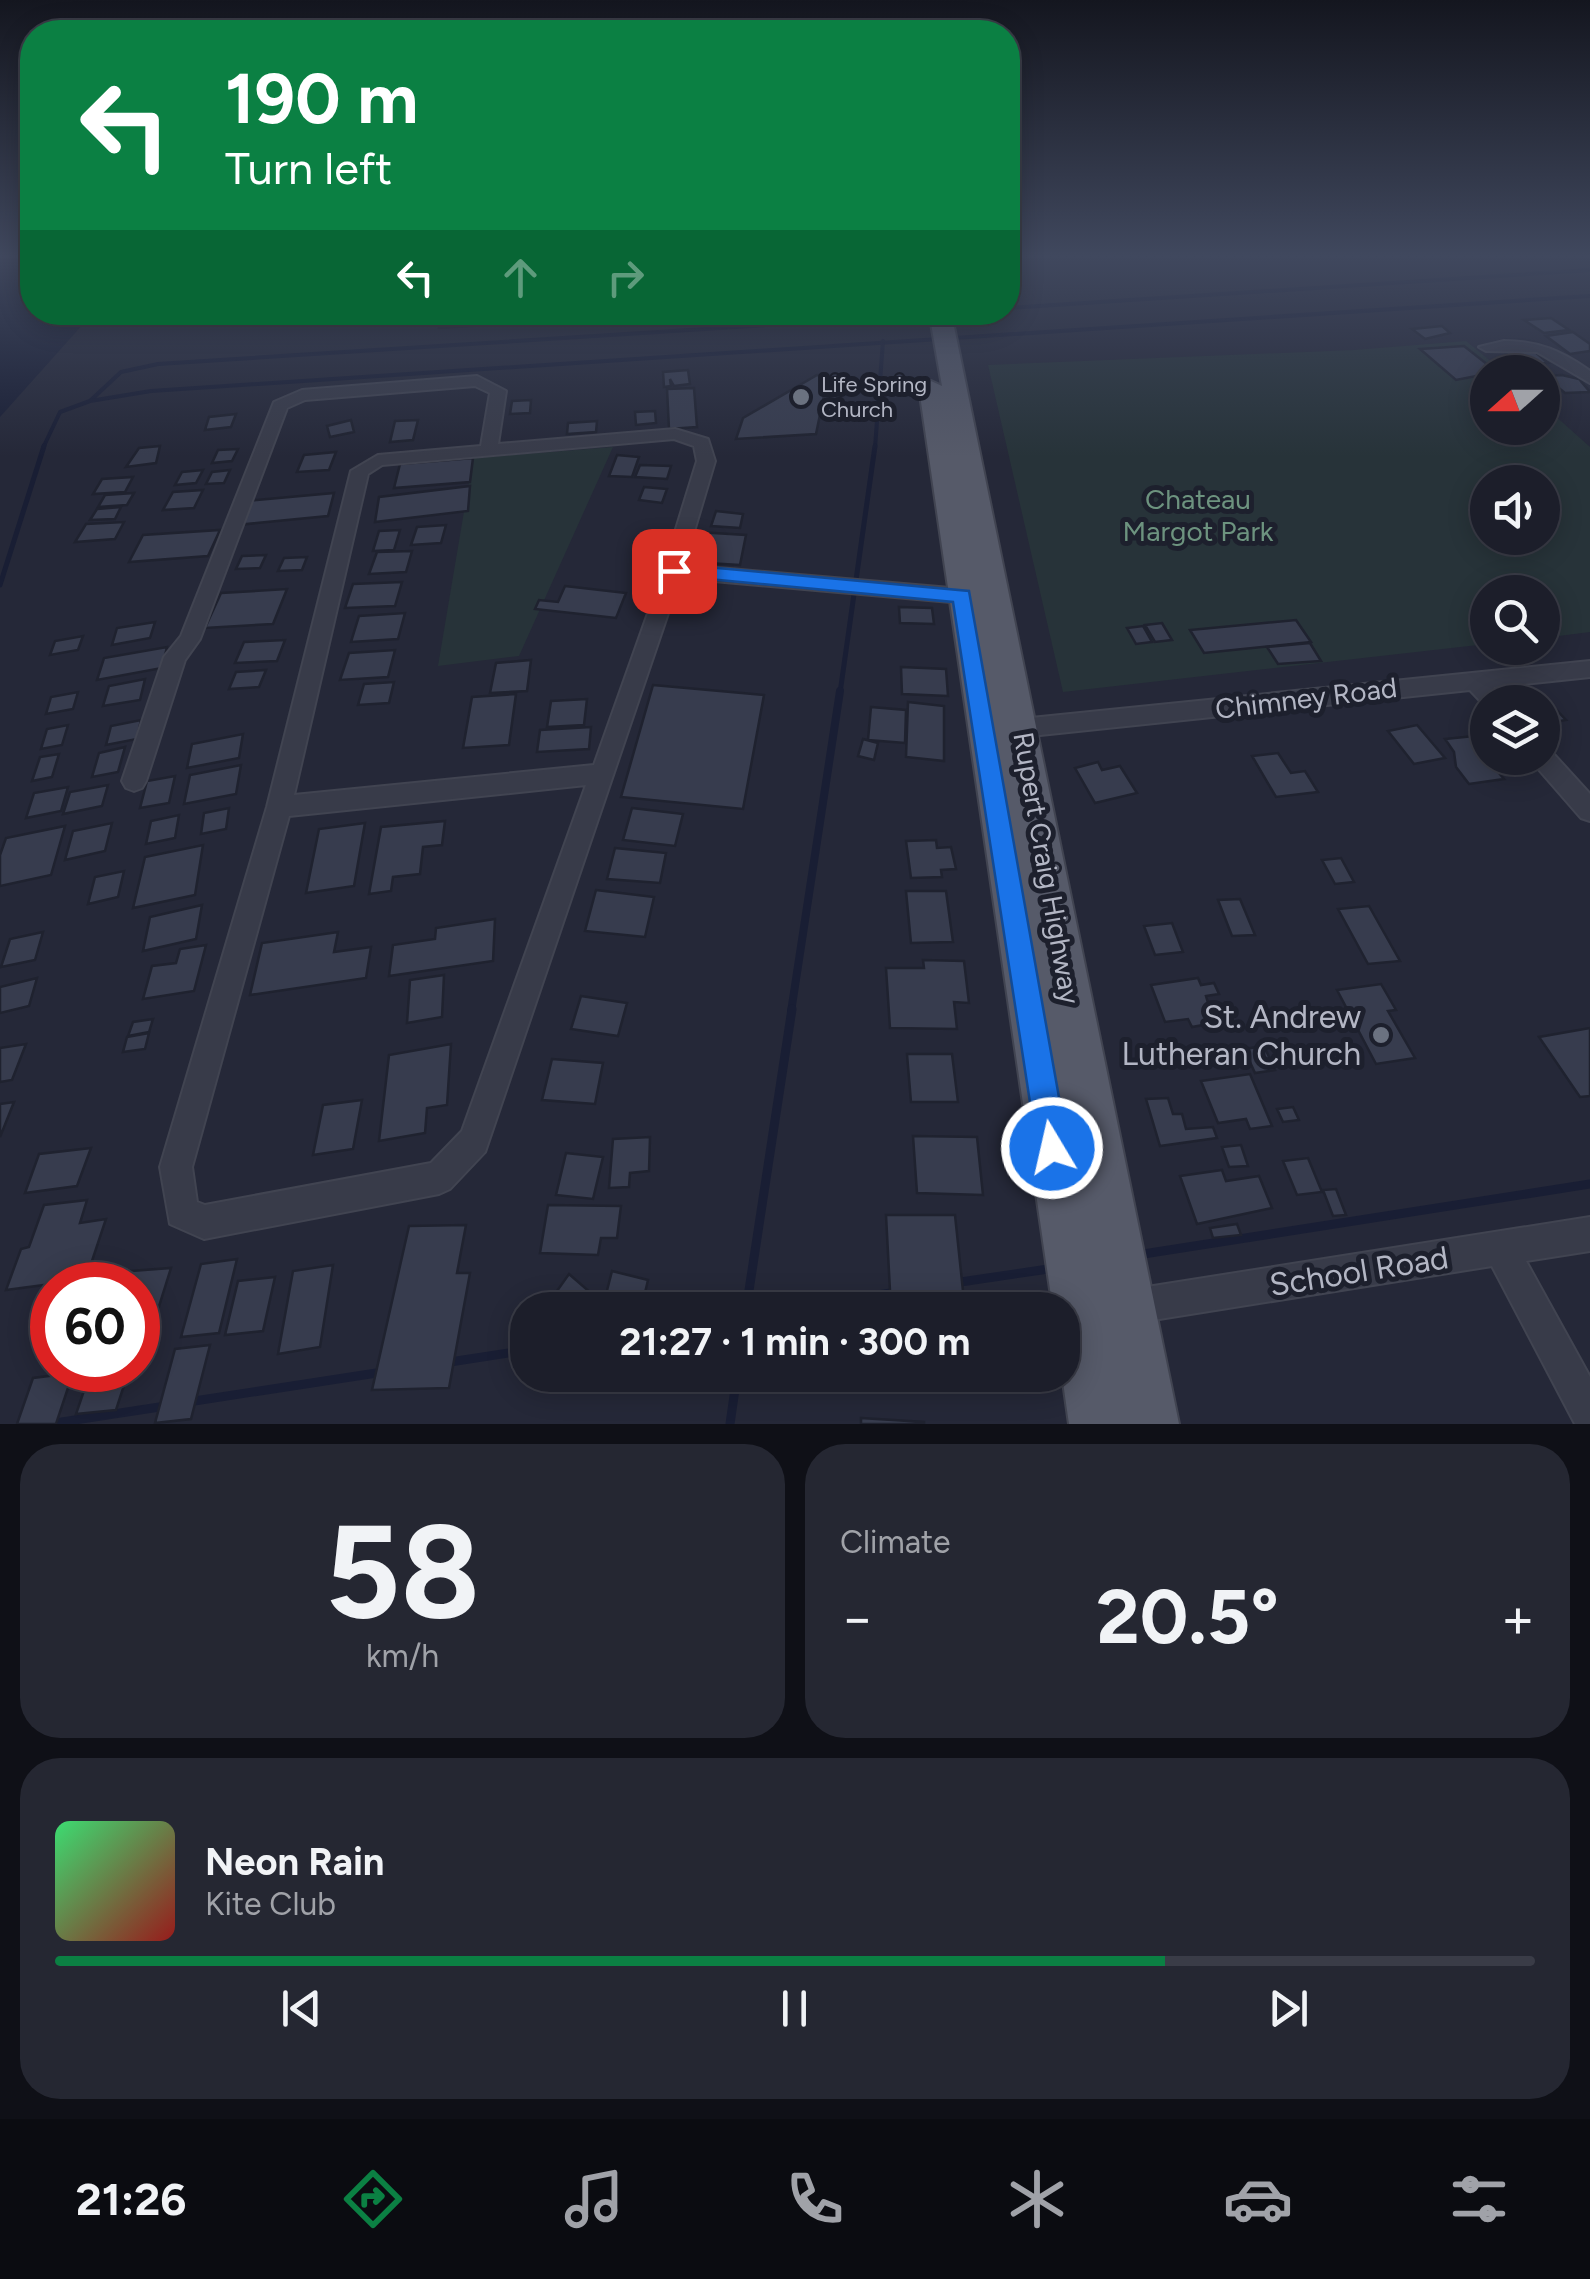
<!DOCTYPE html>
<html lang="en">
<head>
<meta charset="utf-8">
<style>
	body { margin:0; font-family:Figtree,sans-serif; background:#252732; color:#f1f3f6; height:100vh; display:flex; flex-direction:column; font-size:38px; white-space:nowrap }
	* { box-sizing:border-box; margin:0 }
	p { font-size:32px; color:#a0a2a8 }
	.icon { flex:none; width:55px; height:55px; fill:none; stroke:currentColor; stroke-width:2; stroke-linecap:round; stroke-linejoin:round }
	.map { position:relative; height:1424px; overflow:hidden }
	.panel { display:flex; flex-direction:column; gap:20px; padding:20px; background:#0f1017; flex:1 }
	.panel>* { flex:none }
	.top-card { position:absolute; left:20px; top:20px; width:1000px; height:305px; border-radius:40px; box-shadow:0 5px 25px #0003,0 0 0 2px #3a3c47; background:#0b8043; color:#fff; overflow:hidden }
	.needle { width:65px; rotate:249deg }
	.controls { position:absolute; left:1470px; top:355px; display:grid; gap:20px }
	.controls a { display:grid; place-items:center; width:90px; height:90px; border-radius:50%; background:#1c1e2a; box-shadow:0 5px 25px #0003,0 0 0 2px #3a3c47; font-size:50px }
	.speed { position:absolute; left:30px; top:1262px; display:flex; gap:20px; font-size:50px; font-weight:700; text-align:center }
	.speed>* { display:grid; place-content:center; width:130px; height:130px; border-radius:50%; background:#1c1e2a; box-shadow:0 5px 25px #0003,0 0 0 2px #3a3c47; line-height:1 }
	.speed .limit { border:15px solid #d22; background:#fff; color:#111 }
	.pin { position:absolute; display:grid; place-items:center; width:85px; height:85px; color:#fff; margin:-42px; border-radius:20px; box-shadow:0 5px 15px #0006 }
	.me { position:absolute; width:110px; margin:-55px; rotate:351deg; stroke-linejoin:round; filter:drop-shadow(0 0 8px #0008) }
	.turn { display:flex; align-items:center; gap:35px; height:210px; padding:0 40px; font-size:45px }
	.turn .icon { width:130px; height:130px; stroke-width:2.5 }
	.turn b { display:block; font-size:70px; line-height:85px }
	.lanes { display:flex; align-items:center; height:95px; padding:0 40px; background:#0003; justify-content:center; gap:50px; direction:ltr }
	.lanes .off { opacity:.35 }
	.big { font-size:75px; font-weight:700; line-height:1.1 }
	.panel .tile { flex:1; display:flex; flex-direction:column; justify-content:center; gap:15px; min-width:0; padding:0 35px; border-radius:40px; background:#252732 }
	.panel .dial { align-items:center; gap:0 }
	.dial b { font-size:130px; line-height:1 }
	.song { display:flex; align-items:center; gap:30px }
	.cover { width:120px; height:120px; border-radius:15px; background:linear-gradient(135deg,hsl(140 70% 55%),hsl(0 70% 35%)) }
	.played { height:10px; border-radius:5px; background:linear-gradient(90deg,#0b8043 75%,#3a3c47 75%) }
	.keys { display:flex; justify-content:space-around; direction:ltr }
	.heat { display:flex; justify-content:space-between; align-items:center; font-size:55px; direction:ltr }
	.panel .tiles { flex:1; display:grid; gap:20px; grid-template-columns:1fr 1fr }
	.tile:last-child { grid-column:span 2 }
	.trip { position:absolute; left:510px; top:1292px; width:570px; height:100px; border-radius:40px; background:#1c1e2a; box-shadow:0 5px 25px #0003,0 0 0 2px #3a3c47; font-weight:700; line-height:100px; text-align:center }
	.menu { display:flex; height:160px; justify-content:space-around; align-items:center; background:#0b0c11; color:#a0a2a8 }
	.menu .icon { width:70px; height:70px }
	.menu .selected { color:#0b8043 }
	.menu b { font-size:45px; color:#f1f3f6 }
	.map>svg:first-child { display:block }
</style>
</head>
<body>
<div class="map">
<svg width="1590" height="1424" viewBox="0 0 1590 1424">
	<rect width="100%" height="100%" fill="#252838"/>
	<!-- green -->
	<g fill="#273339" fill-rule="evenodd">
		<path d="M1466 341 1504 372H1488V428H1542L1543 405 1590 447V632L1543 638 1542 592H1488L1487 644 1063 692 988 365 1354 350ZM1488 482H1542V538H1488Z"/>
		<polygon points="613,447 519,656 438,666 473,458"/>
	</g>
	<!-- water -->
	<polygon fill="#191e34" points="0,258 32,258 32,312 93,313 0,417"/>
	<g fill="none" stroke-linecap="round" stroke-linejoin="round">
		<!-- stream-far3 -->
		<g stroke="#191e34" stroke-width="4">
			<polyline points="1008,308 1590,270"/>
			<polyline points="91,400 121,372 158,364 907,316"/>
			<polyline points="43,448 60,412 90,401 151,391 1590,296"/>
			<polyline points="875,448 883,341"/>
		</g>
		<!-- stream-far2 -->
		<g stroke="#191e34" stroke-width="5">
			<polyline points="0,585 44,446"/>
			<polyline points="840,693 875,446"/>
		</g>
		<!-- stream-far1 -->
		<polyline stroke="#191e34" stroke-width="8" points="791,1012 840,691"/>
		<!-- stream -->
		<g stroke="#191e34" stroke-width="9">
			<polyline points="1137,1255 1590,1184"/>
			<polyline points="954,1283 1055,1268"/>
			<polyline points="746,1310 792,1009"/>
			<polyline points="782,1310 897,1292"/>
			<polyline points="450,1362 528,1350"/>
			<polyline points="188,1402 383,1372"/>
			<polyline points="49,1424 166,1406"/>
			<polyline points="730,1424 737,1375"/>
		</g>
	</g>
	<!-- building -->
	<g fill="#373c4e" stroke="#1f222f" stroke-width="2.5">
		<polygon points="492,312 486,325 439,328 442,314"/>
		<polygon points="1551,318 1569,330 1544,333 1524,320"/>
		<polygon points="1442,326 1450,333 1425,339 1412,329"/>
		<polygon points="1573,332 1590,344 1590,351 1570,354 1546,336"/>
		<polygon points="1464,346 1497,372 1456,380 1420,349"/>
		<polygon points="1534,351 1548,363 1520,365 1504,352"/>
		<polygon points="688,370 690,384 674,386 670,379 671,386 664,387 663,372"/>
		<polygon points="817,375 828,376 816,434 736,439 743,418"/>
		<polygon points="1562,375 1579,379 1590,392 1565,393 1544,376"/>
		<polygon points="694,388 697,427 669,429 667,389"/>
		<polygon points="531,400 530,413 510,414 512,401"/>
		<polygon points="655,411 656,423 636,425 635,412"/>
		<polygon points="236,414 231,427 205,430 209,417"/>
		<polygon points="351,420 354,432 330,437 327,426"/>
		<polygon points="418,420 413,440 390,442 395,421"/>
		<polygon points="597,421 596,432 567,434 568,423"/>
		<polygon points="160,446 156,463 126,467 139,448"/>
		<polygon points="238,449 232,461 212,463 218,450"/>
		<polygon points="336,452 329,470 297,472 304,455"/>
		<polygon points="617,455 639,457 632,477 609,476"/>
		<polygon points="473,458 470,482 394,488 400,464"/>
		<polygon points="640,465 671,466 667,479 635,477"/>
		<polygon points="203,470 196,483 175,485 182,472"/>
		<polygon points="230,470 224,483 206,484 212,472"/>
		<polygon points="133,477 125,492 93,494 102,479"/>
		<polygon points="470,486 468,511 375,522 379,497"/>
		<polygon points="644,487 667,489 662,503 639,500"/>
		<polygon points="203,490 194,508 163,510 173,492"/>
		<polygon points="134,493 127,505 98,507 105,495"/>
		<polygon points="334,493 328,516 237,525 246,501"/>
		<polygon points="121,507 115,519 90,520 97,509"/>
		<polygon points="716,511 743,514 740,528 711,526"/>
		<polygon points="124,522 115,539 75,542 86,524"/>
		<polygon points="446,525 441,543 411,545 417,527"/>
		<polygon points="220,530 208,556 129,562 143,535"/>
		<polygon points="400,530 394,550 373,551 379,531"/>
		<polygon points="697,532 746,535 740,565 690,562"/>
		<polygon points="412,551 406,572 369,574 377,552"/>
		<polygon points="266,555 260,568 236,569 242,556"/>
		<polygon points="307,557 302,570 278,571 284,558"/>
		<polygon points="402,582 395,606 345,608 353,584"/>
		<polygon points="565,586 626,593 616,618 535,609 539,600 558,602"/>
		<polygon points="287,589 273,624 205,628 221,593"/>
		<polygon points="899,607 932,608 934,624 900,623"/>
		<polygon points="405,613 398,639 351,642 359,616"/>
		<polygon points="1296,620 1311,642 1204,653 1190,630"/>
		<polygon points="155,622 150,638 112,645 117,628"/>
		<polygon points="1162,623 1172,640 1155,642 1145,625"/>
		<polygon points="1143,626 1152,642 1136,644 1127,628"/>
		<polygon points="83,636 78,650 50,655 55,641"/>
		<polygon points="285,640 277,661 235,663 244,642"/>
		<polygon points="1310,643 1321,661 1278,664 1267,647"/>
		<polygon points="167,647 162,668 97,680 104,658"/>
		<polygon points="395,650 388,677 340,680 349,653"/>
		<polygon points="531,660 527,691 490,693 496,663"/>
		<polygon points="901,667 946,669 948,696 902,694"/>
		<polygon points="266,670 259,687 229,689 236,672"/>
		<polygon points="145,679 140,700 103,706 109,686"/>
		<polygon points="394,682 389,703 358,705 364,684"/>
		<polygon points="653,685 764,695 743,809 621,797"/>
		<polygon points="78,692 73,709 46,714 51,697"/>
		<polygon points="516,694 509,745 463,748 472,697"/>
		<polygon points="1544,697 1566,720 1542,724 1542,702 1516,701"/>
		<polygon points="587,699 584,725 547,727 551,701"/>
		<polygon points="908,702 944,706 944,761 906,757"/>
		<polygon points="871,707 906,710 905,743 868,740"/>
		<polygon points="141,720 137,739 106,745 111,726"/>
		<polygon points="68,725 62,745 41,749 47,729"/>
		<polygon points="1417,725 1445,758 1414,764 1388,731"/>
		<polygon points="591,727 589,749 537,752 540,730"/>
		<polygon points="243,734 239,758 187,768 192,744"/>
		<polygon points="1474,736 1498,767 1494,767 1504,779 1469,784 1456,767 1454,752 1445,739"/>
		<polygon points="863,739 878,743 874,760 858,756"/>
		<polygon points="125,747 118,772 92,777 99,753"/>
		<polygon points="1278,753 1291,773 1305,771 1318,792 1276,797 1252,756"/>
		<polygon points="59,754 52,777 32,781 40,757"/>
		<polygon points="1098,762 1102,770 1120,766 1137,793 1095,803 1075,768"/>
		<polygon points="241,765 236,794 184,804 190,775"/>
		<polygon points="175,776 169,803 140,808 147,781"/>
		<polygon points="108,785 102,806 63,814 70,792"/>
		<polygon points="68,787 61,811 26,818 34,793"/>
		<polygon points="229,808 226,829 201,834 204,813"/>
		<polygon points="632,808 683,814 675,846 623,840"/>
		<polygon points="179,815 175,838 146,844 151,821"/>
		<polygon points="445,821 442,845 423,847 420,874 393,877 391,891 369,894 381,827"/>
		<polygon points="112,823 105,851 65,860 73,831"/>
		<polygon points="365,823 354,886 306,893 319,829"/>
		<polygon points="65,826 51,875 0,886 0,855 6,838"/>
		<polygon points="936,840 937,848 951,847 956,869 941,870 942,877 911,878 906,841"/>
		<polygon points="203,845 195,895 133,908 145,857"/>
		<polygon points="615,848 666,853 660,883 607,879"/>
		<polygon points="1341,858 1354,882 1335,884 1322,860"/>
		<polygon points="124,871 118,897 88,904 95,877"/>
		<polygon points="596,890 654,897 645,937 585,931"/>
		<polygon points="906,891 946,891 953,942 911,943"/>
		<polygon points="1240,899 1255,935 1232,936 1218,900"/>
		<polygon points="202,905 196,939 143,951 150,917"/>
		<polygon points="1369,906 1400,961 1368,964 1338,909"/>
		<polygon points="495,919 493,961 389,976 393,945 435,939 436,928"/>
		<polygon points="1172,923 1183,952 1155,955 1144,926"/>
		<polygon points="43,932 35,960 1,967 10,939"/>
		<polygon points="338,932 334,952 371,947 366,978 250,995 262,943"/>
		<polygon points="206,945 194,991 143,999 152,966 176,963 180,949"/>
		<polygon points="923,960 964,961 969,1003 954,1002 957,1029 890,1028 886,968 924,968"/>
		<polygon points="444,975 442,1017 407,1023 410,980"/>
		<polygon points="37,978 29,1006 0,1013 0,987"/>
		<polygon points="1198,978 1201,985 1214,983 1219,994 1206,996 1214,1023 1192,1027 1188,1019 1165,1022 1151,985"/>
		<polygon points="1381,984 1396,1010 1388,1011 1415,1058 1376,1064 1337,990"/>
		<polygon points="581,996 627,1003 618,1036 571,1029"/>
		<polygon points="153,1019 149,1032 128,1036 133,1022"/>
		<polygon points="1590,1028 1590,1096 1580,1097 1539,1037"/>
		<polygon points="149,1033 145,1049 123,1052 127,1037"/>
		<polygon points="26,1044 12,1080 0,1082 0,1048"/>
		<polygon points="451,1044 447,1105 427,1108 425,1133 379,1141 389,1055"/>
		<polygon points="1264,1046 1275,1070 1255,1073 1244,1049"/>
		<polygon points="907,1054 952,1054 958,1102 911,1102"/>
		<polygon points="552,1059 603,1063 595,1104 542,1100"/>
		<polygon points="1250,1074 1272,1126 1250,1129 1246,1119 1218,1123 1201,1081"/>
		<polygon points="1168,1098 1173,1114 1182,1114 1186,1129 1213,1127 1217,1138 1160,1146 1146,1099"/>
		<polygon points="362,1100 353,1149 313,1155 323,1105"/>
		<polygon points="14,1102 0,1137 0,1104"/>
		<polygon points="1293,1107 1299,1120 1283,1122 1277,1109"/>
		<polygon points="913,1136 977,1137 983,1195 917,1193"/>
		<polygon points="650,1137 649,1171 630,1173 629,1187 609,1188 613,1139"/>
		<polygon points="1241,1145 1248,1166 1229,1167 1222,1147"/>
		<polygon points="91,1148 77,1186 25,1193 39,1154"/>
		<polygon points="566,1153 603,1157 593,1199 556,1195"/>
		<polygon points="1308,1158 1322,1192 1297,1195 1283,1161"/>
		<polygon points="1222,1170 1226,1181 1259,1176 1272,1208 1197,1224 1180,1176"/>
		<polygon points="1336,1189 1346,1215 1333,1216 1323,1190"/>
		<polygon points="87,1200 80,1223 106,1219 90,1267 78,1269 74,1281 6,1290 21,1249 29,1247 44,1205"/>
		<polygon points="548,1205 621,1206 617,1238 601,1238 598,1255 540,1253"/>
		<polygon points="886,1215 955,1215 965,1310 891,1310"/>
		<polygon points="1237,1224 1241,1235 1213,1238 1210,1228"/>
		<polygon points="466,1225 457,1273 470,1273 449,1388 372,1390 409,1226"/>
		<polygon points="237,1259 219,1333 181,1337 201,1264"/>
		<polygon points="333,1265 320,1347 278,1354 293,1271"/>
		<polygon points="171,1268 140,1367 138,1367 138,1285 126,1285 131,1271"/>
		<polygon points="612,1271 648,1280 641,1310 602,1310"/>
		<polygon points="569,1274 599,1300 593,1310 553,1310 547,1305"/>
		<polygon points="275,1277 263,1331 225,1335 238,1281"/>
		<polygon points="210,1345 191,1419 155,1423 175,1349"/>
		<polygon points="91,1370 129,1370 116,1410 76,1414"/>
		<polygon points="73,1373 56,1424 17,1424 33,1378"/>
		<polygon points="883,1375 950,1375 951,1382 884,1386"/>
		<polygon points="861,1418 924,1422 924,1424 861,1424"/>
	</g>
	<g fill="none" stroke-linecap="round" stroke-linejoin="round">
		<defs>
			<g id="minor">
				<path d="M1504 341C1538 341 1562 351 1590 371V383L1537 352 1486 351 1479 347Z"/>
				<path d="M477 376 506 391 498 444 675 429 708 439 715 461 684 565 962 589 972 596 962 603 680 578 485 1152 450 1189 439 1194 204 1239 170 1224 160 1167 267 807 351 471 378 455 481 446 490 393 475 386 305 400 287 408 200 639 185 660 146 781 142 788 134 791 126 788 122 781 164 657 181 636 274 402 302 390ZM674 439 694 446 697 461 663 571 594 765 294 795 368 474 382 465ZM586 785 462 1131 431 1163 205 1205 197 1202 192 1167 289 816Z"/>
				<polygon points="1590,661 1590,677 1494,687 1505,702 1488,702 1488,709 1470,690 1021,737 1013,734 1010,728 1013,722 1021,719"/>
				<polygon points="1542,748 1550,750 1590,794 1590,821 1581,818 1534,764 1531,758 1542,758"/>
				<polygon points="1590,1217 1590,1251 1526,1261 1590,1377 1590,1424 1575,1424 1492,1266 1128,1324 1116,1319 1111,1307 1116,1295 1128,1290"/>
			</g>
			<polygon id="primary" points="929,312 951,312 1179,1424 1069,1424 1062,1375 1062,1310 1053,1310 919,388 931,381 942,386"/>
		</defs>
		<!-- minor casing -->
		<use href="#minor" stroke="#414451" stroke-width="4"/>
		<!-- primary casing -->
		<use href="#primary" stroke="#414451" stroke-width="4"/>
		<!-- minor -->
		<use href="#minor" fill="#383b49" fill-rule="evenodd"/>
		<!-- primary -->
		<use href="#primary" fill="#565a69" fill-rule="evenodd"/>
	</g>
	<!-- sky -->
	<linearGradient id="sky" x2="0" y2="1"><stop stop-color="#14161f"/><stop offset="0.56" stop-color="#40485e"/><stop offset="1" stop-color="#40485e" stop-opacity="0"/></linearGradient>
	<rect width="1590" height="457" fill="url(#sky)"/>
	<!-- route -->
	<polygon fill="#1a73e8" stroke="#114b97" stroke-width="2.5" points="674,564 969,591 1068,1148 1064,1159 1052,1164 1041,1159 1037,1148 953,602 666,575 666,566"/>
	<!-- markers -->
	<g fill="#6b7280" stroke="#1d202d" stroke-width="4">
		<circle cx="801" cy="397" r="10"/>
		<circle cx="1381" cy="1035" r="10"/>
	</g>
	<g text-anchor="middle" stroke-width="10" stroke-linejoin="round" paint-order="stroke">
		<!-- far-poi labels -->
		<g font-size="22" fill="#b3b6c4" stroke="#1d202d" text-anchor="start">
			<text x="821" y="392">Life Spring<tspan x="821" dy="25">Church</tspan></text>
		</g>
		<!-- park labels -->
		<g font-size="28" fill="#6d937f" stroke="#1d202d">
			<text x="1198" y="509">Chateau<tspan x="1198" dy="32">Margot Park</tspan></text>
		</g>
		<!-- street labels -->
		<g font-size="28" fill="#b3b6c4" stroke="#1d202d">
			<text transform="translate(1306 698) rotate(-7)" y="10">Chimney Road</text>
			<text transform="translate(1047 868) rotate(80)" y="10">Rupert Craig Highway</text>
		</g>
		<!-- near-poi labels -->
		<g font-size="32" fill="#b3b6c4" stroke="#1d202d" text-anchor="end">
			<text x="1361" y="1028">St. Andrew<tspan x="1361" dy="37">Lutheran Church</tspan></text>
		</g>
		<!-- near-street labels -->
		<g font-size="32" fill="#b3b6c4" stroke="#1d202d">
			<text transform="translate(1359 1271) rotate(-9)" y="11">School Road</text>
		</g>
	</g>
</svg>
<div class="controls">
<a><svg class="needle" viewBox="-14 -14 28 28"><path d="M0-13l5 13h-10z" fill="#e53935"/><path d="M0 13l5-13h-10z" fill="#a0a2a8"/></svg></a>
<a><svg class="icon" aria-label="sound" viewBox="0 0 24 24"><path d="M4 9h4l5-4v14l-5-4H4zM17 9q2 3 0 6"/></svg></a>
<a><svg class="icon" aria-label="search" viewBox="0 0 24 24"><circle cx="10" cy="10" r="6"/><path d="M15 15l6 6"/></svg></a>
<a><svg class="icon" aria-label="layers" viewBox="0 0 24 24"><path d="M12 4l9 5-9 5-9-5zM3 14l9 5 9-5"/></svg></a>
</div>
<div class="speed"><div class="limit">60</div></div>
<div class="pin" style="left:674px;top:571px;background:#d93025"><svg class="icon" aria-label="arrive" viewBox="0 0 24 24"><path d="M6 21V4h12l-3 4 3 4H6"/></svg></div>
<svg class="me" style="left:1052px;top:1148px" viewBox="-20 -20 40 40"><circle r="17" fill="#1a73e8" stroke="#fff" stroke-width="3"/><path d="M0-11L8 9 0 5-8 9z" fill="#fff"/></svg>
<div class="trip">21:27 · 1 min · 300 m</div>
<div class="top-card">
<div class="turn"><svg class="icon" aria-label="left" viewBox="0 0 24 24"><path d="M17 20v-9H6M10 6l-5 5 5 5"/></svg><div><b>190 m</b>Turn left</div></div>
<div class="lanes"><svg class="icon" aria-label="left" viewBox="0 0 24 24"><path d="M17 20v-9H6M10 6l-5 5 5 5"/></svg><svg class="icon off" aria-label="ahead" viewBox="0 0 24 24"><path d="M12 20V5M6 11l6-6 6 6"/></svg><svg class="icon off" aria-label="right" viewBox="0 0 24 24"><path d="M7 20v-9h11M14 6l5 5-5 5"/></svg></div>
</div>
</div>
<section class="panel">
<div class="tiles">
<div class="tile dial"><b>58</b><p>km/h</p></div>
<div class="tile"><p>Climate</p>
<div class="heat"><a>−</a><b class="big">20.5°</b><a>+</a></div>
</div>
<div class="tile">
<div class="song"><i class="cover"></i><div><b>Neon Rain</b><p>Kite Club</p></div></div>
<div class="played"></div>
<div class="keys"><svg class="icon" aria-label="previous" viewBox="0 0 24 24"><path d="M18 5L8 12l10 7zM5 5v14"/></svg><svg class="icon" aria-label="pause" viewBox="0 0 24 24"><path d="M8 5v14M16 5v14"/></svg><svg class="icon" aria-label="next" viewBox="0 0 24 24"><path d="M6 5l10 7-10 7zM19 5v14"/></svg></div>
</div>
</div>
</section>
<nav class="menu">
<b>21:26</b>
<svg class="icon selected" aria-label="directions" viewBox="0 0 24 24"><path d="M12 3l9 9-9 9-9-9zM9 14v-3h6M13 9l2 2-2 2"/></svg>
<svg class="icon" aria-label="music" viewBox="0 0 24 24"><path d="M9 18V5l10-2v13"/><circle cx="6" cy="18" r="3"/><circle cx="16" cy="16" r="3"/></svg>
<svg class="icon" aria-label="phone" viewBox="0 0 24 24"><path d="M5 4h4l2 5-3 2q2 4 5 5l2-3 5 2v4C11 20 4 13 5 4z"/></svg>
<svg class="icon" aria-label="climate" viewBox="0 0 24 24"><path d="M12 3v18M4 7l16 10M4 17L20 7"/></svg>
<svg class="icon" aria-label="car" viewBox="0 0 24 24"><path d="M5 17H2v-5l4-1 3-4h7l3 4 3 1v5h-3M9 17h6M6 11h13"/><circle cx="7" cy="17" r="2"/><circle cx="17" cy="17" r="2"/></svg>
<svg class="icon" aria-label="filters" viewBox="0 0 24 24"><path d="M4 7h16M4 17h16"/><circle cx="9" cy="7" r="2"/><circle cx="15" cy="17" r="2"/></svg>
</nav>
</body>
</html>
